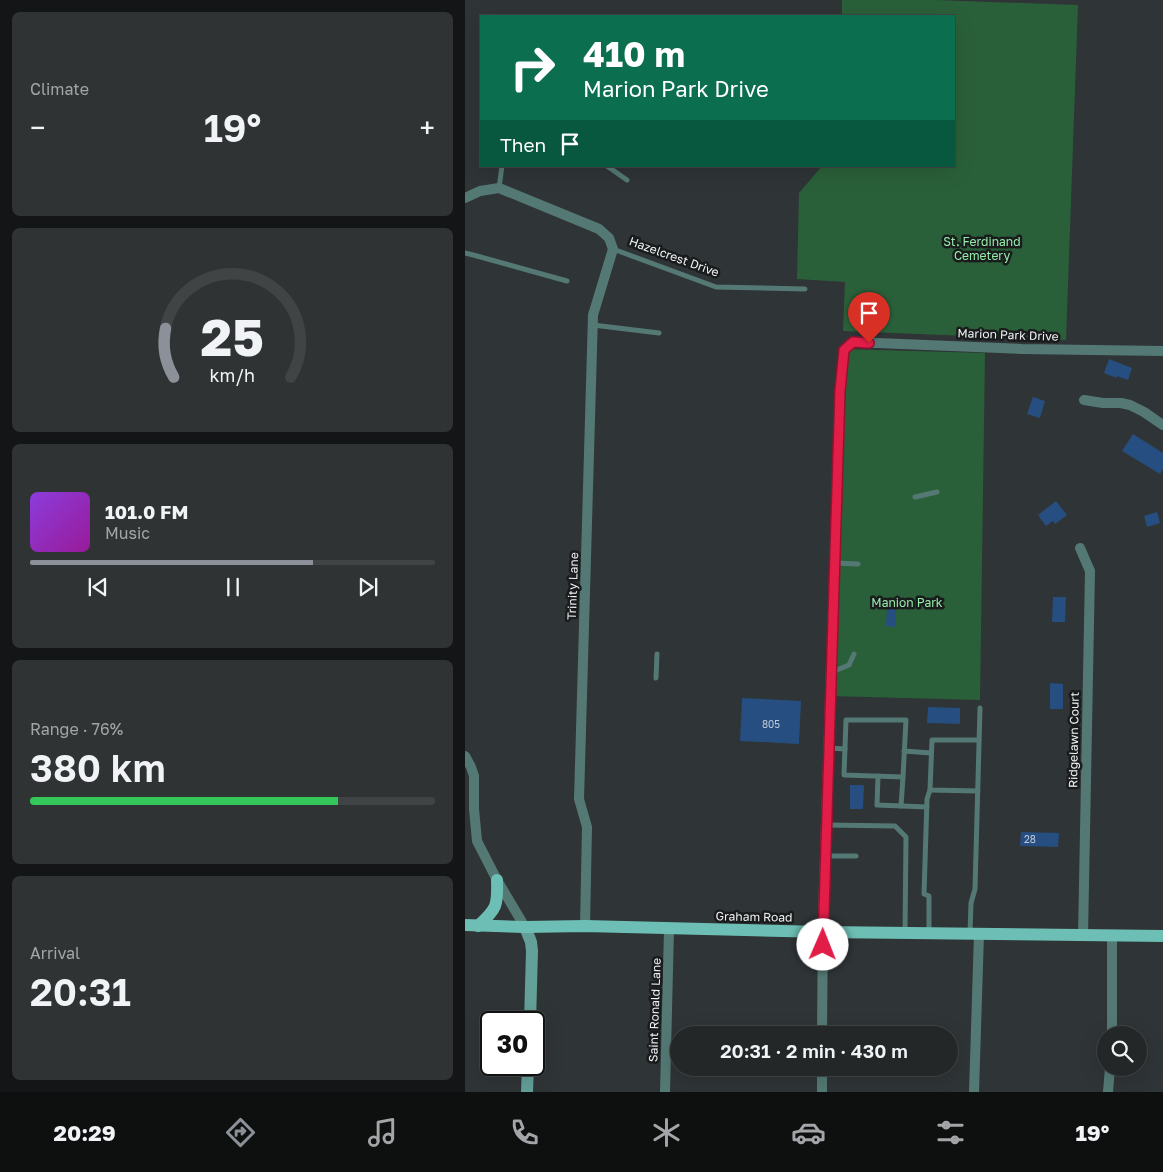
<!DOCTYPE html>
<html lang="en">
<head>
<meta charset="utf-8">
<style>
	body { margin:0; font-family:"Golos Text",sans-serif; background:#2f3334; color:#f1f3f6; height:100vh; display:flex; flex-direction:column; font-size:19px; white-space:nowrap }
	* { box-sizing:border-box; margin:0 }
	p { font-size:16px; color:#a3a5a8 }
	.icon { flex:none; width:28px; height:28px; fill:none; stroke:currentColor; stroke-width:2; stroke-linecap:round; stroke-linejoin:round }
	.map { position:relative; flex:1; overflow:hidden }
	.drawer { display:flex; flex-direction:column; gap:12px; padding:12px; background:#131516; width:465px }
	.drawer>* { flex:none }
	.top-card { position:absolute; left:15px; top:15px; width:475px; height:152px; border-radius:0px; box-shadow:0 5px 20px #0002,0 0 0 1px #404445; background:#0b6e4f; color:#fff; overflow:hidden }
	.tools { position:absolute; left:632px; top:1026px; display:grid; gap:10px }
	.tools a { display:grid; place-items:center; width:50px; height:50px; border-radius:50%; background:#232728; box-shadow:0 5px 20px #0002,0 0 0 1px #404445; font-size:25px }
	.speed { position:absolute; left:15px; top:1011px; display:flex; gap:10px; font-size:25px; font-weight:700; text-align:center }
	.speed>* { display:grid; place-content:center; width:65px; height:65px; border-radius:50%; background:#232728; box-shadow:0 5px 20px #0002,0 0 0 1px #404445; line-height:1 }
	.speed .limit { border:2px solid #111; border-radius:8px; background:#fff; color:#111 }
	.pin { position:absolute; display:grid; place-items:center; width:42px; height:42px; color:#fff; margin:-51px -21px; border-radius:50% 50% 50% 0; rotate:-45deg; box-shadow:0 0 5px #0007 }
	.pin .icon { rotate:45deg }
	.me { position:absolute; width:55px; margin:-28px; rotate:1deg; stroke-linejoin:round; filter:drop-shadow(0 0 4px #0008) }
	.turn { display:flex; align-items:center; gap:18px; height:105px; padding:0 20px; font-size:22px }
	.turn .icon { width:65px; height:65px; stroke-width:2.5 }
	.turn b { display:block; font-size:35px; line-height:42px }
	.then { display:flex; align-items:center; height:48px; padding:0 20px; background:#0003; gap:10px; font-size:19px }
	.big { font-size:38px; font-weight:600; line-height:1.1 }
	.drawer .card { flex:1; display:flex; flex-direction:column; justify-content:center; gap:8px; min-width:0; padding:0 18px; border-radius:8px; background:#2f3334 }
	.drawer .dial { align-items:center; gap:0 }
	.dial svg { height:130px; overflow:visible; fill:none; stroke:#404445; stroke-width:7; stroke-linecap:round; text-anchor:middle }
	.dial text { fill:#f1f3f6; stroke:none }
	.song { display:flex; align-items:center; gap:15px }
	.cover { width:60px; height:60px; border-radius:8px; background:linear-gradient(135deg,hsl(270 70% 55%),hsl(300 70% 35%)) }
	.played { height:5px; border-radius:2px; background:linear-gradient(90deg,#8c9099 70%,#404445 70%) }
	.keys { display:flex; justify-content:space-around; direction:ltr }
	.heat { display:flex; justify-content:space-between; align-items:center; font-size:28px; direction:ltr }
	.charge { height:8px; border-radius:4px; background:linear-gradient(90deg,#34c759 76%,#404445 0) }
	.trip { position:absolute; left:205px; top:1026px; width:288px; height:50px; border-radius:25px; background:#232728; box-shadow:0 5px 20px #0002,0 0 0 1px #404445; font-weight:600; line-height:50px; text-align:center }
	.tab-bar { display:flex; height:80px; justify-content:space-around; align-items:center; background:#0e1010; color:#a3a5a8 }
	.tab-bar .icon { width:35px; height:35px }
	.tab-bar .current { color:#8c9099 }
	.tab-bar b { font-size:22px; color:#f1f3f6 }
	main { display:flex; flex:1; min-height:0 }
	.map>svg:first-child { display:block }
</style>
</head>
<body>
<main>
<section class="drawer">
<div class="card"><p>Climate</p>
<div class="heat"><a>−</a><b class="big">19°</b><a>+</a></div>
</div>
<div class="card dial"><svg viewBox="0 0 100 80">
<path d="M14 69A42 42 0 1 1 86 69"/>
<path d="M14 69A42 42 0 0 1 9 39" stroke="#8c9099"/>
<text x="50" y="56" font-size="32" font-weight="700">25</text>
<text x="50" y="72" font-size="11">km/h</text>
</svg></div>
<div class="card">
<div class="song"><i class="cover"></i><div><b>101.0 FM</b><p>Music</p></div></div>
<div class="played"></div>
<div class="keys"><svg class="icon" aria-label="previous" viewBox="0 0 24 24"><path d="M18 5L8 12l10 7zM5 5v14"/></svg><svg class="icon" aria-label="pause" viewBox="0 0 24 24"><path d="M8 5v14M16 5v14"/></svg><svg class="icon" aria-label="next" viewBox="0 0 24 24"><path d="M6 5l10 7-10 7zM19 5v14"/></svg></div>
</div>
<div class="card"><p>Range · 76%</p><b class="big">380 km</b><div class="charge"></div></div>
<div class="card"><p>Arrival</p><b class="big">20:31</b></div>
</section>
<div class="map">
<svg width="698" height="1092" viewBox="0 0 698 1092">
	<rect width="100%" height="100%" fill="#2f3436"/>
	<!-- green -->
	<g fill="#2a6039">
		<polygon points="377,0 470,0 613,5 601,340 378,331 380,282 332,279 334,193 357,166 489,166 489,16 377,16"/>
		<polygon points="375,349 520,353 515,700 365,696"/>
	</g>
	<!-- building -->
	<g fill="#274e80">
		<polygon points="644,359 667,368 663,380 652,376 652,378 639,373"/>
		<polygon points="568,397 580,401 575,418 562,414"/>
		<polygon points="668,434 698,453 698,469 695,474 657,451"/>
		<polygon points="591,501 602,515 590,524 588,521 581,526 573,515"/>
		<polygon points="692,512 695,523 682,527 679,516"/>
		<polygon points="588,597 601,597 600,622 587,622"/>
		<polygon points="422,608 431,609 430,627 421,626"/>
		<polygon points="585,683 598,684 598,709 585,709"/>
		<polygon points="277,698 336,701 334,744 275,741"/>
		<polygon points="463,707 495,708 495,724 462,723"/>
		<polygon points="385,785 399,785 398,809 385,809"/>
		<polygon points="556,832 594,833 593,847 555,846"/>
	</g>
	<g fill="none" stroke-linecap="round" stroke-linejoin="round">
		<!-- lane -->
		<g stroke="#547974" stroke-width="5">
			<polyline points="142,166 162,180"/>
			<polyline points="34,188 37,166"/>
			<polyline points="148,249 251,287 340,289"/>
			<polyline points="0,253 12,256 102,281"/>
			<polyline points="128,325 194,333"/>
			<polyline points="450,497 472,492"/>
			<polyline points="370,563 393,564"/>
			<polyline points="367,672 384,665 389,654"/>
			<polyline points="191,678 192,654"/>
			<polyline points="364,748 380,749"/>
			<polyline points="439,751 466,753"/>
			<polyline points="413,776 412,805 462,807"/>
			<polyline points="513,791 465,790 467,740 514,740"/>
			<polyline points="436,806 438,777 379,775 381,720 441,720 438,777"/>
			<polyline points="361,825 430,826 441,837 440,932"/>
			<polyline points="360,856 391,856"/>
			<polyline points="464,933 464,896 459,894 462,799 465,790"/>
			<polyline points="505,933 506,903 510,889 515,708"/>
		</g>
		<!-- street -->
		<g stroke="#547974" stroke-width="10">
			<polyline points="0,198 15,191 34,188 134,229 144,238 148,249 128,315 114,799 122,827 120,926"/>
			<polyline points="619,400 638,403 656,403 665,405 679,412 698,425"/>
			<polyline points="615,548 625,571 618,936"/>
			<polyline points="0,756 6,767 9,776 9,809 12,841 32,880 60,927"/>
			<polyline points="647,936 647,1035"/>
			<polyline points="357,1035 358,916 375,391 379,350 388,342 557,349 698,351"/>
			<polyline points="200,1092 204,929"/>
			<polyline points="357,1092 357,1068"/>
			<polyline points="509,1092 514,934"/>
			<polyline points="643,1092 645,1068"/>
		</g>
		<!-- secondary -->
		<g stroke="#63a098" stroke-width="12">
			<polyline points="60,927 66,942 67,951 65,1022"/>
			<polyline points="62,1092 63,1065"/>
		</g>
		<!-- primary -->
		<g stroke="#6dbeb4" stroke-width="12">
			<polyline points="0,925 60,927 120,926 358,932 698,936"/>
			<path d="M13 926C32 909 33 905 32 880"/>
		</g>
	</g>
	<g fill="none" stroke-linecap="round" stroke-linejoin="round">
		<defs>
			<polyline id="route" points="358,945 375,391 379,350 388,342 404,343"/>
		</defs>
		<!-- route casing -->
		<use href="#route" stroke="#92132f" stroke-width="12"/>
		<!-- route -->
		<use href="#route" stroke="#e11d48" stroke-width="9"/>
	</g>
	<g text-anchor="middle" stroke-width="5" stroke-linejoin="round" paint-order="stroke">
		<!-- number labels -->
		<g font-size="10" fill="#bdcad7">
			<text x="306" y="728">805</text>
			<text x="565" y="843">28</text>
		</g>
		<!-- park labels -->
		<g font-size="12" fill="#95edaa" stroke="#191b1c">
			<text x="517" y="246">St. Ferdinand<tspan x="517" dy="14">Cemetery</tspan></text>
			<text x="442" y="607">Manion Park</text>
		</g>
		<!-- street labels -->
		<g font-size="12" fill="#eff3f4" stroke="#191b1c">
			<text transform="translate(209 257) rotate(20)" y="4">Hazelcrest Drive</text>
			<text transform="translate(543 335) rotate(2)" y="4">Marion Park Drive</text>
			<text transform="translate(108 586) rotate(-88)" y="4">Trinity Lane</text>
			<text transform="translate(609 740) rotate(-89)" y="4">Ridgelawn Court</text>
			<text transform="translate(289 917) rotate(1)" y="4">Graham Road</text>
			<text transform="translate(190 1010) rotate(-88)" y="4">Saint Ronald Lane</text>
		</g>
	</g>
</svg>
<div class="tools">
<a><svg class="icon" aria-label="search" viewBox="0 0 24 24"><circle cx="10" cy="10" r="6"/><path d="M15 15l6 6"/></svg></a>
</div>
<div class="speed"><div class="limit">30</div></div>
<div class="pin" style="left:404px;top:343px;background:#d93025"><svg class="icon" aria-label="arrive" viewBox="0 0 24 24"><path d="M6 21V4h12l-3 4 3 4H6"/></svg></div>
<svg class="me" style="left:358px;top:945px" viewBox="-20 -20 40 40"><circle r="19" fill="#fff"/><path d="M0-13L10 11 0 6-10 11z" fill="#e11d48"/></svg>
<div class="trip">20:31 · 2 min · 430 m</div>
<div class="top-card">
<div class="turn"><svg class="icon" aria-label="right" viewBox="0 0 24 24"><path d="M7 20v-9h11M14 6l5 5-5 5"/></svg><div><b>410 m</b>Marion Park Drive</div></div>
<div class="then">Then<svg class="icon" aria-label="arrive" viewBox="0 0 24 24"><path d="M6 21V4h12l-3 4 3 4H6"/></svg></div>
</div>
</div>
</main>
<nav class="tab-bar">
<b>20:29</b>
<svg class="icon current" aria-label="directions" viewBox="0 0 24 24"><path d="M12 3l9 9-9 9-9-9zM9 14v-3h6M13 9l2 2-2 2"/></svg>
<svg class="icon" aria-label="music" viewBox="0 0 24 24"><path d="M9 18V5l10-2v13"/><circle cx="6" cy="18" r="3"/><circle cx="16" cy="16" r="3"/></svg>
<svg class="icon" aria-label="phone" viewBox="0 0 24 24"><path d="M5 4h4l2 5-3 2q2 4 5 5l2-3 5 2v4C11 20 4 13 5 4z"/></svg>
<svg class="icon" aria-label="climate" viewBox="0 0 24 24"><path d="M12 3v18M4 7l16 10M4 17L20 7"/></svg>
<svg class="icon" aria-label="car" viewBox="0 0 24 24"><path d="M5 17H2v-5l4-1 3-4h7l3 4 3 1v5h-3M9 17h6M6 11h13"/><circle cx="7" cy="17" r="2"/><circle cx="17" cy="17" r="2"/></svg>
<svg class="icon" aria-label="filters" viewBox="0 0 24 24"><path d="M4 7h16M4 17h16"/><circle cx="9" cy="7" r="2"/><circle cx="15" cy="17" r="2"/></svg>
<b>19°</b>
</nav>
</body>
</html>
